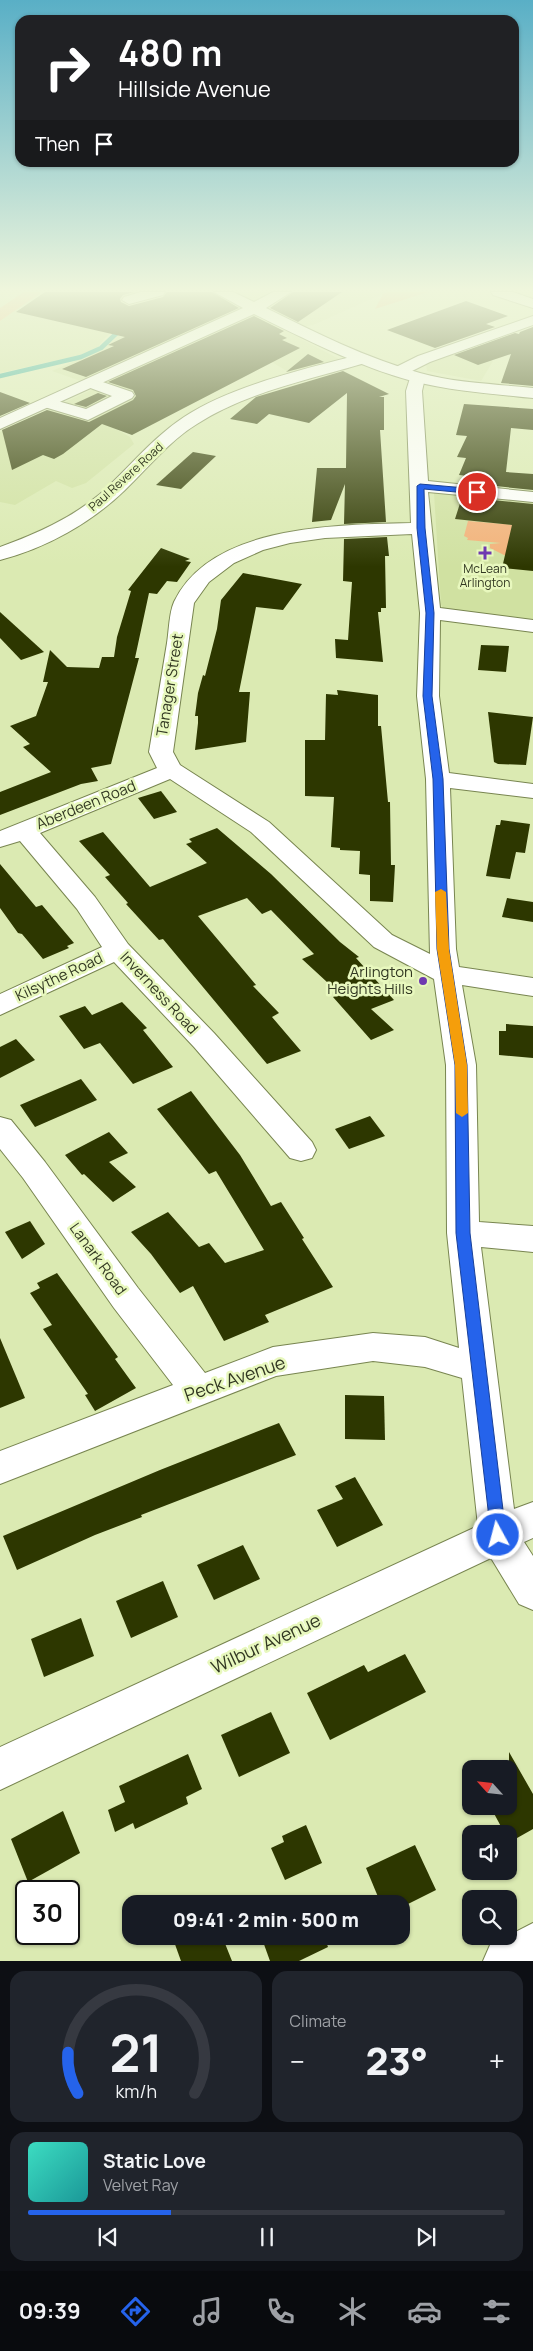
<!DOCTYPE html>
<html lang="en">
<head>
<meta charset="utf-8">
<style>
	body { margin:0; font-family:Manrope,sans-serif; background:#20242c; color:#f1f3f6; height:100vh; display:flex; flex-direction:column; font-size:19px; white-space:nowrap }
	* { box-sizing:border-box; margin:0 }
	p { font-size:16px; color:#9ea1a6 }
	.icon { flex:none; width:28px; height:28px; fill:none; stroke:currentColor; stroke-width:2; stroke-linecap:round; stroke-linejoin:round }
	.map { position:relative; height:1961px; overflow:hidden }
	.side { display:flex; flex-direction:column; gap:10px; padding:10px; background:#0d0f14; flex:1 }
	.side>* { flex:none }
	.top-card { position:absolute; left:15px; top:15px; width:504px; height:152px; border-radius:15px; box-shadow:0 1px 4px #0004; background:#202124; color:#fff; overflow:hidden }
	.needle { width:32px; rotate:297deg }
	.fabs { position:absolute; left:462px; top:1760px; display:grid; gap:10px }
	.fabs a { display:grid; place-items:center; width:55px; height:55px; border-radius:10px; background:#171b24; box-shadow:0 1px 4px #0004; font-size:25px }
	.speed { position:absolute; left:15px; top:1880px; display:flex; gap:10px; font-size:25px; font-weight:700; text-align:center }
	.speed>* { display:grid; place-content:center; width:65px; height:65px; border-radius:50%; background:#171b24; box-shadow:0 1px 4px #0004; line-height:1 }
	.speed .limit { border:2px solid #111; border-radius:8px; background:#fff; color:#111 }
	.pin { position:absolute; display:grid; place-items:center; width:42px; height:42px; color:#fff; margin:-21px; border:2px solid #fff; border-radius:50%; box-shadow:0 1px 5px #0007 }
	.me { position:absolute; width:55px; margin:-28px; rotate:353deg; stroke-linejoin:round; filter:drop-shadow(0 0 4px #0008) }
	.turn { display:flex; align-items:center; gap:18px; height:105px; padding:0 20px; font-size:22px }
	.turn .icon { width:65px; height:65px; stroke-width:2.5 }
	.turn b { display:block; font-size:35px; line-height:42px }
	.then { display:flex; align-items:center; height:48px; padding:0 20px; background:#0003; gap:10px; font-size:19px }
	.big { font-size:38px; font-weight:800; line-height:1.1 }
	.side .widget { flex:1; display:flex; flex-direction:column; justify-content:center; gap:8px; min-width:0; padding:0 18px; border-radius:15px; background:#20242c }
	.side .dial { align-items:center; gap:0 }
	.dial svg { height:130px; overflow:visible; fill:none; stroke:#363941; stroke-width:7; stroke-linecap:round; text-anchor:middle }
	.dial text { fill:#f1f3f6; stroke:none }
	.song { display:flex; align-items:center; gap:15px }
	.cover { width:60px; height:60px; border-radius:8px; background:linear-gradient(135deg,hsl(170 70% 55%),hsl(180 70% 35%)) }
	.played { height:5px; border-radius:2px; background:linear-gradient(90deg,#2563eb 30%,#363941 30%) }
	.keys { display:flex; justify-content:space-around; direction:ltr }
	.heat { display:flex; justify-content:space-between; align-items:center; font-size:28px; direction:ltr }
	.side .tiles { flex:1; display:grid; gap:10px; grid-template-columns:1fr 1fr }
	.widget:last-child { grid-column:span 2 }
	.trip { position:absolute; left:122px; top:1895px; width:288px; height:50px; border-radius:15px; background:#171b24; box-shadow:0 1px 4px #0004; font-weight:800; line-height:50px; text-align:center }
	.tab-bar { display:flex; height:80px; justify-content:space-around; align-items:center; background:#090b0e; color:#9ea1a6 }
	.tab-bar .icon { width:35px; height:35px }
	.tab-bar .selected { color:#2563eb }
	.tab-bar b { font-size:22px; color:#f1f3f6 }
	.map>svg:first-child { display:block }
</style>
</head>
<body>
<div class="map">
<svg width="533" height="1961" viewBox="0 0 533 1961">
	<rect width="100%" height="100%" fill="#dbeab2"/>
	<!-- built -->
	<g fill="#d0e1a1">
		<polygon points="42,292 387,292 313,325 284,330 341,360 292,374 270,361 105,423 130,437 134,444 86,483 72,488 56,481 15,505 0,502 0,432 98,387 52,371 104,348 114,337 124,331 152,302 149,300 143,302 104,339 98,347 85,354 0,373 0,321"/>
		<polygon points="461,350 493,361 481,381 427,371 426,364 432,360"/>
		<polygon points="434,493 533,502 533,619 444,610 441,604"/>
	</g>
	<!-- green -->
	<g fill="#f3b179">
		<polygon points="24,292 42,292 0,321 0,308"/>
		<polygon points="387,292 428,292 375,309 383,294"/>
		<polygon points="468,521 515,525 506,556 490,548 490,544 501,543 467,540 468,538 464,536"/>
	</g>
	<g fill="none" stroke-linecap="round" stroke-linejoin="round">
		<!-- stream -->
		<polyline stroke="#22a794" stroke-width="4.5" points="0,376 81,357 101,348 121,329"/>
	</g>
	<!-- building -->
	<g fill="#2d3700">
		<polygon points="45,292 134,292 123,295 120,299 121,302 129,306 163,297 167,292 212,292 239,308 86,377 62,369 114,346 108,345 125,337 16,312"/>
		<polygon points="293,292 342,292 298,322 270,308"/>
		<polygon points="466,301 508,316 486,324 495,327 435,348 387,330"/>
		<polygon points="254,316 284,331 279,334 287,338 282,340 300,348 132,435 102,424 63,454 54,459 43,455 12,470 2,430 47,410 89,422 133,400 136,396 133,390 108,382"/>
		<polygon points="533,327 533,386 501,383 511,354 478,365 454,355 515,333 519,334 520,332"/>
		<polygon points="308,354 324,362 286,372"/>
		<polygon points="343,371 389,394 379,397 384,397 384,430 380,430 386,522 344,524 345,484 331,520 312,522 317,468 346,468 347,393 309,423 269,414 257,424 230,419 256,397"/>
		<polygon points="0,392 30,403 0,416"/>
		<polygon points="98,393 107,396 86,407 74,404"/>
		<polygon points="464,404 533,409 533,430 511,428 506,472 533,474 533,490 466,483 468,476 459,475 466,458 457,457 467,436 456,435"/>
		<polygon points="193,452 216,456 181,489 156,485"/>
		<polygon points="462,497 533,504 533,571 502,568 512,525 455,519"/>
		<polygon points="387,537 389,556 385,556 386,608 381,608 381,612 378,612 383,662 336,658 335,639 348,640 352,582 343,581 344,539"/>
		<polygon points="161,548 190,559 185,561 191,562 177,582 167,581 157,594 149,593 135,658 139,658 111,764 91,768 98,781 81,784 0,815 0,792 51,772 23,747 30,744 10,726 36,716 48,682 43,682 50,650 67,667 99,668 102,657 114,657 117,637 131,591 128,590"/>
		<polygon points="243,573 302,584 283,610 256,607 239,692 250,692 246,742 195,750 198,723 198,716 195,716 198,693 203,675 205,676 217,629 221,600"/>
		<polygon points="0,612 44,652 21,660 0,638"/>
		<polygon points="481,645 509,646 506,672 478,670"/>
		<polygon points="337,690 378,695 378,726 381,726 388,802 390,802 391,865 395,865 393,902 370,901 370,875 359,874 360,851 340,850 340,848 331,847 334,797 305,796 305,740 325,740 326,694 338,695"/>
		<polygon points="488,712 533,717 526,765 498,764 494,762"/>
		<polygon points="161,791 177,812 154,819 138,798"/>
		<polygon points="501,820 530,824 525,853 516,852 510,879 486,876 496,825 500,825"/>
		<polygon points="217,828 271,874 340,942 359,957 356,958 394,1000 371,1009 394,1030 371,1040 333,997 340,994 302,959 314,954 271,910 262,914 247,898 198,916 256,985 253,986 279,1013 272,1017 301,1051 267,1064 163,939 159,940 126,904 128,903 105,877 110,875 79,841 103,832 150,887 207,863 186,844 192,842 189,839"/>
		<polygon points="0,864 36,907 42,905 74,943 67,946 69,948 43,959 22,934 18,933 0,908"/>
		<polygon points="507,898 533,902 533,922 502,917"/>
		<polygon points="122,1002 147,1028 143,1030 173,1067 133,1084 100,1043 84,1049 59,1016 85,1006 92,1015"/>
		<polygon points="506,1024 533,1026 533,1058 499,1055 499,1031 506,1031"/>
		<polygon points="16,1039 35,1060 0,1078 0,1047"/>
		<polygon points="81,1079 97,1100 35,1127 20,1105"/>
		<polygon points="191,1091 240,1155 271,1206 281,1202 304,1238 302,1239 333,1287 265,1315 269,1322 224,1341 193,1286 180,1293 151,1254 131,1232 168,1212 199,1247 209,1243 225,1263 264,1250 216,1171 209,1174 157,1109"/>
		<polygon points="370,1116 385,1136 349,1149 335,1129"/>
		<polygon points="109,1132 128,1153 109,1162 136,1187 113,1202 84,1174 82,1175 65,1155"/>
		<polygon points="30,1221 45,1244 22,1259 5,1232"/>
		<polygon points="57,1273 118,1357 115,1359 136,1388 95,1411 85,1395 88,1394 43,1329 52,1325 30,1293 40,1288 37,1283"/>
		<polygon points="0,1338 25,1398 0,1408"/>
		<polygon points="345,1395 384,1396 385,1440 345,1439"/>
		<polygon points="279,1423 296,1455 141,1515 142,1517 95,1535 17,1570 3,1536 160,1470"/>
		<polygon points="355,1477 383,1525 337,1547 317,1510 343,1499 335,1486"/>
		<polygon points="243,1545 260,1579 214,1600 197,1565"/>
		<polygon points="163,1581 178,1617 131,1638 116,1601"/>
		<polygon points="81,1618 94,1656 44,1677 31,1639"/>
		<polygon points="405,1654 426,1692 330,1740 307,1693 364,1665 368,1672"/>
		<polygon points="271,1712 290,1753 239,1777 221,1735"/>
		<polygon points="509,1752 533,1794 533,1829 510,1842 509,1834 505,1834 490,1806 509,1806"/>
		<polygon points="188,1754 202,1789 186,1797 188,1804 135,1829 133,1823 115,1832 108,1810 125,1802 119,1786"/>
		<polygon points="63,1811 80,1853 28,1882 11,1839"/>
		<polygon points="306,1825 322,1863 285,1880 271,1848 284,1842 282,1836"/>
		<polygon points="415,1845 436,1890 408,1904 381,1904 366,1868"/>
		<polygon points="172,1936 222,1936 232,1961 181,1961"/>
		<polygon points="261,1936 324,1936 328,1947 299,1961 270,1961"/>
	</g>
	<g fill="none" stroke-linecap="round" stroke-linejoin="round">
		<defs>
			<g id="minor">
				<polygon points="141,292 165,292 163,295 129,304 122,300 124,297"/>
				<polygon points="491,292 513,292 533,299 533,308 493,295"/>
				<polygon points="533,316 533,325 430,362 404,375 392,375 390,372 392,369 418,356"/>
				<path d="M362 354 368 356 370 359 368 362C310 380 248 391 197 424 169 441 148 468 125 490 91 523 46 548 0 560V547C36 534 70 519 100 494 128 469 152 438 184 417 231 386 307 368 362 354Z"/>
				<path d="M417 373 423 375 425 378 422 391 428 481 533 492V502L428 492 440 608 533 620V632L440 620 439 696 449 773 533 784V798L450 788 456 949 459 967 533 978V996L462 985 476 1065 479 1222 533 1226V1252L481 1247 514 1509 533 1502V1538L524 1542 533 1556V1610L519 1604 491 1558 0 1790V1747L478 1526 462 1378 425 1367 373 1361 276 1376 0 1484V1451L173 1385 114 1308 23 1178 0 1149V1117L11 1120 45 1162 138 1288 205 1373 273 1347 373 1333 425 1337 459 1348 447 1233 446 1065 434 979 374 947 251 832 170 779 40 833 95 897 128 944 214 1033 312 1142 316 1150 312 1158 301 1161 290 1158 194 1047 114 962 0 1015V994L102 947 77 909 20 841 0 847V831L157 768 149 752C155 716 161 680 167 643 169 631 169 613 174 602 211 524 338 525 411 523L406 391 411 375ZM412 534 420 613 417 696 426 779 430 954 392 935 269 822 180 765 173 752 194 603 209 582 234 563 263 550 290 543 325 538Z"/>
				<polygon points="91,378 132,392 134,395 132,398 88,420 41,406 39,403 41,400 47,398 86,409 112,396 85,386 83,383 85,380"/>
				<polygon points="533,1923 533,1961 483,1961 490,1945"/>
			</g>
			<path id="major" d="M214 292H233L254 302 273 292H291L266 308C316 333 366 358 420 373 456 383 495 384 533 388V398C492 394 452 391 412 381 357 366 305 339 254 314L0 429V418L243 308Z"/>
		</defs>
		<!-- minor casing -->
		<use href="#minor" stroke="#788550" stroke-width="2"/>
		<!-- major casing -->
		<use href="#major" stroke="#788550" stroke-width="2"/>
		<!-- minor -->
		<use href="#minor" fill="#fff" fill-rule="evenodd"/>
		<!-- major -->
		<use href="#major" fill="#fff" fill-rule="evenodd"/>
	</g>
	<!-- sky -->
	<linearGradient id="sky" x2="0" y2="1"><stop stop-color="#59afc6"/><stop offset="0.51" stop-color="#eff6dc"/><stop offset="1" stop-color="#eff6dc" stop-opacity="0"/></linearGradient>
	<rect width="533" height="567" fill="url(#sky)"/>
	<!-- route -->
	<polygon fill="#2563eb" stroke="#184099" points="420,484 477,489 481,492 477,494 424,489 425,528 434,613 432,696 443,779 449,949 467,1065 470,1233 506,1535 504,1540 498,1542 493,1540 491,1535 456,1233 455,1065 437,949 433,779 423,696 426,613 417,528 417,486"/>
	<!-- slow -->
	<polygon fill="#f59e0b" points="441,889 446,892 449,949 467,1065 468,1113 462,1117 456,1113 455,1065 437,949 435,892"/>
	<!-- markers -->
	<g fill="#6f39b0" stroke="#e8f8be" stroke-width="2">
		<path d="M482.5 545.5h5v5h5v5h-5v5h-5v-5h-5v-5h5z"/>
		<circle cx="423" cy="981" r="5"/>
	</g>
	<g text-anchor="middle" stroke-width="5" stroke-linejoin="round" paint-order="stroke">
		<!-- far-street labels -->
		<g font-size="12" fill="#323822" stroke="#e8f8be">
			<text transform="translate(126 477) rotate(-42)" y="4">Paul Revere Road</text>
		</g>
		<!-- far-poi labels -->
		<g font-size="12" fill="#323822" stroke="#e8f8be">
			<text x="485" y="573">McLean<tspan x="485" dy="14">Arlington</tspan></text>
		</g>
		<!-- street labels -->
		<g font-size="15" fill="#323822" stroke="#e8f8be">
			<text transform="translate(170 685) rotate(-81)" y="5">Tanager Street</text>
			<text transform="translate(86 805) rotate(-22)" y="5">Aberdeen Road</text>
			<text transform="translate(59 977) rotate(-25)" y="5">Kilsythe Road</text>
			<text transform="translate(159 993) rotate(47)" y="5">Inverness Road</text>
			<text transform="translate(98 1259) rotate(54)" y="5">Lanark Road</text>
		</g>
		<!-- poi labels -->
		<g font-size="15" fill="#323822" stroke="#e8f8be" text-anchor="end">
			<text x="413" y="977">Arlington<tspan x="413" dy="17">Heights Hills</tspan></text>
		</g>
		<!-- near-street labels -->
		<g font-size="18" fill="#323822" stroke="#e8f8be">
			<text transform="translate(235 1379) rotate(-19)" y="6">Peck Avenue</text>
			<text transform="translate(266 1644) rotate(-25)" y="6">Wilbur Avenue</text>
		</g>
	</g>
</svg>
<div class="fabs">
<a><svg class="needle" viewBox="-14 -14 28 28"><path d="M0-13l5 13h-10z" fill="#e53935"/><path d="M0 13l5-13h-10z" fill="#9ea1a6"/></svg></a>
<a><svg class="icon" aria-label="sound" viewBox="0 0 24 24"><path d="M4 9h4l5-4v14l-5-4H4zM17 9q2 3 0 6"/></svg></a>
<a><svg class="icon" aria-label="search" viewBox="0 0 24 24"><circle cx="10" cy="10" r="6"/><path d="M15 15l6 6"/></svg></a>
</div>
<div class="speed"><div class="limit">30</div></div>
<div class="pin" style="left:477px;top:492px;background:#d93025"><svg class="icon" aria-label="arrive" viewBox="0 0 24 24"><path d="M6 21V4h12l-3 4 3 4H6"/></svg></div>
<svg class="me" style="left:498px;top:1535px" viewBox="-20 -20 40 40"><circle r="17" fill="#2563eb" stroke="#fff" stroke-width="3"/><path d="M0-11L8 9 0 5-8 9z" fill="#fff"/></svg>
<div class="trip">09:41 · 2 min · 500 m</div>
<div class="top-card">
<div class="turn"><svg class="icon" aria-label="right" viewBox="0 0 24 24"><path d="M7 20v-9h11M14 6l5 5-5 5"/></svg><div><b>480 m</b>Hillside Avenue</div></div>
<div class="then">Then<svg class="icon" aria-label="arrive" viewBox="0 0 24 24"><path d="M6 21V4h12l-3 4 3 4H6"/></svg></div>
</div>
</div>
<section class="side">
<div class="tiles">
<div class="widget dial"><svg viewBox="0 0 100 80">
<path d="M14 69A42 42 0 1 1 86 69"/>
<path d="M14 69A42 42 0 0 1 8 44" stroke="#2563eb"/>
<text x="50" y="56" font-size="32" font-weight="700">21</text>
<text x="50" y="72" font-size="11">km/h</text>
</svg></div>
<div class="widget"><p>Climate</p>
<div class="heat"><a>−</a><b class="big">23°</b><a>+</a></div>
</div>
<div class="widget">
<div class="song"><i class="cover"></i><div><b>Static Love</b><p>Velvet Ray</p></div></div>
<div class="played"></div>
<div class="keys"><svg class="icon" aria-label="previous" viewBox="0 0 24 24"><path d="M18 5L8 12l10 7zM5 5v14"/></svg><svg class="icon" aria-label="pause" viewBox="0 0 24 24"><path d="M8 5v14M16 5v14"/></svg><svg class="icon" aria-label="next" viewBox="0 0 24 24"><path d="M6 5l10 7-10 7zM19 5v14"/></svg></div>
</div>
</div>
</section>
<nav class="tab-bar">
<b>09:39</b>
<svg class="icon selected" aria-label="directions" viewBox="0 0 24 24"><path d="M12 3l9 9-9 9-9-9zM9 14v-3h6M13 9l2 2-2 2"/></svg>
<svg class="icon" aria-label="music" viewBox="0 0 24 24"><path d="M9 18V5l10-2v13"/><circle cx="6" cy="18" r="3"/><circle cx="16" cy="16" r="3"/></svg>
<svg class="icon" aria-label="phone" viewBox="0 0 24 24"><path d="M5 4h4l2 5-3 2q2 4 5 5l2-3 5 2v4C11 20 4 13 5 4z"/></svg>
<svg class="icon" aria-label="climate" viewBox="0 0 24 24"><path d="M12 3v18M4 7l16 10M4 17L20 7"/></svg>
<svg class="icon" aria-label="car" viewBox="0 0 24 24"><path d="M5 17H2v-5l4-1 3-4h7l3 4 3 1v5h-3M9 17h6M6 11h13"/><circle cx="7" cy="17" r="2"/><circle cx="17" cy="17" r="2"/></svg>
<svg class="icon" aria-label="filters" viewBox="0 0 24 24"><path d="M4 7h16M4 17h16"/><circle cx="9" cy="7" r="2"/><circle cx="15" cy="17" r="2"/></svg>
</nav>
</body>
</html>
